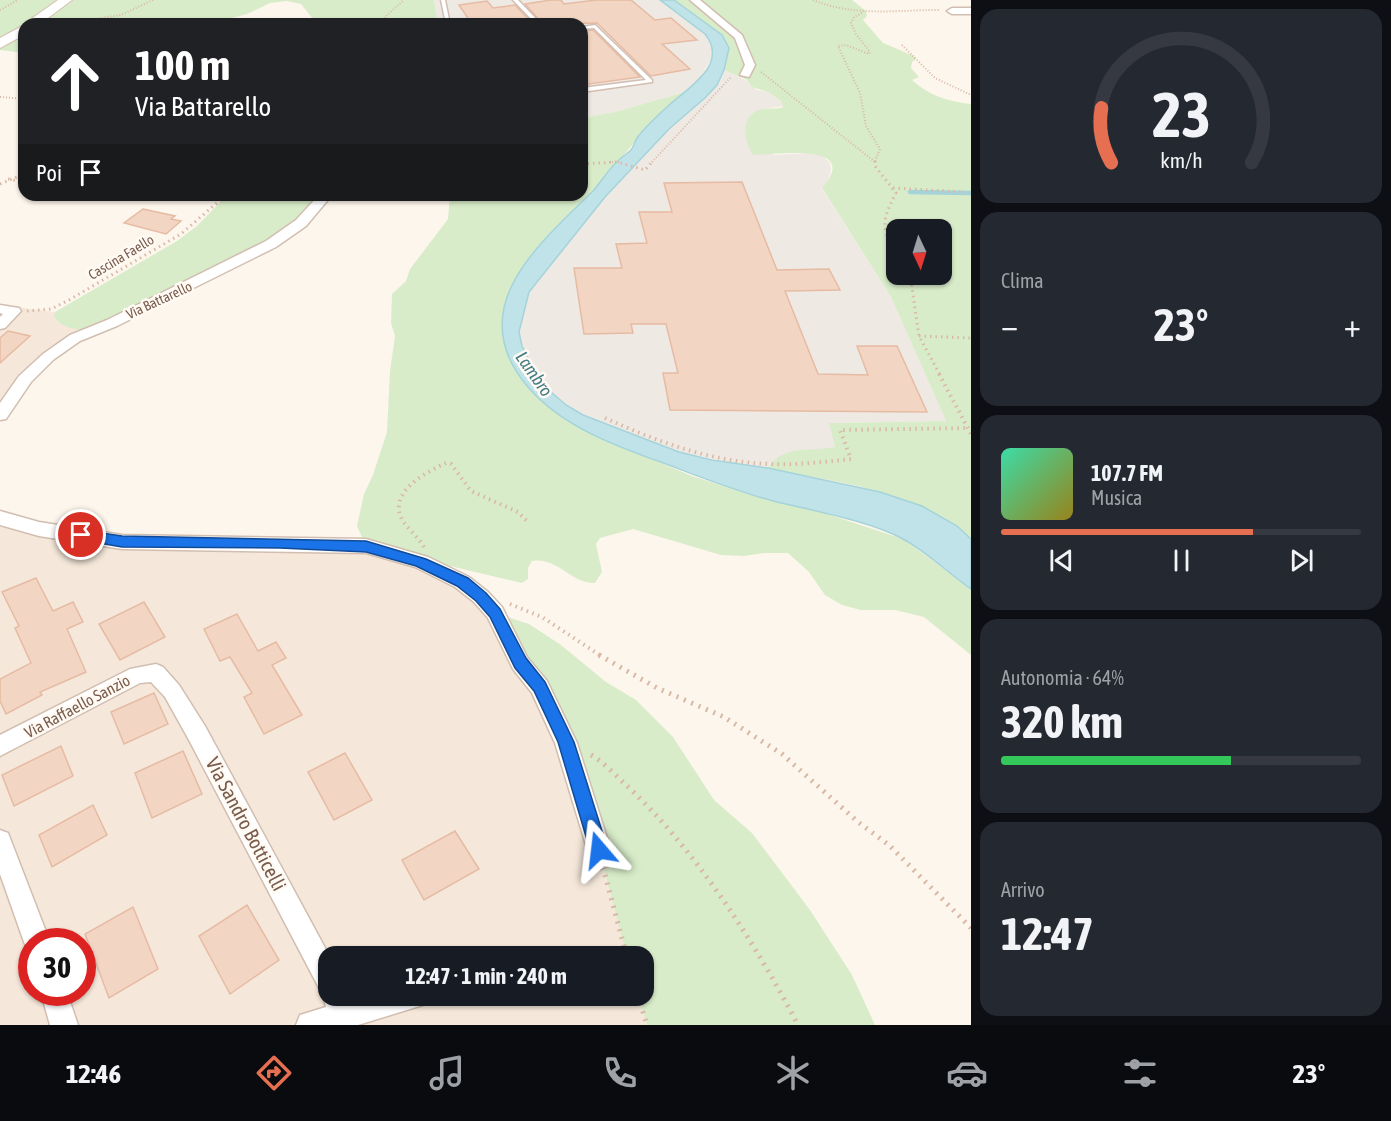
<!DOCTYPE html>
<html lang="it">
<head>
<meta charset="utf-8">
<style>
	body { margin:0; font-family:"Asap Condensed",sans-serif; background:#242831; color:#f1f3f6; height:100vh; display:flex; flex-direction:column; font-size:22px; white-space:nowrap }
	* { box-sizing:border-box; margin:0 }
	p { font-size:20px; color:#9ea1a6 }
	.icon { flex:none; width:33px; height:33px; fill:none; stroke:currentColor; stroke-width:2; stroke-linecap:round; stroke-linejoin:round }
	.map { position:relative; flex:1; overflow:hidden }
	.details { display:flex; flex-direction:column; gap:9px; padding:9px; background:#0d0f14; width:420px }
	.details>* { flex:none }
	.hud { position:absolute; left:18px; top:18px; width:570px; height:183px; border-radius:18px; box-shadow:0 2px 4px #0004; background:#202124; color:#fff; overflow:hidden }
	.needle { width:39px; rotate:176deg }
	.fabs { position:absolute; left:886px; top:219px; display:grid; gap:12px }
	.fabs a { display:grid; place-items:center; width:66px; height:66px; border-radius:12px; background:#171b24; box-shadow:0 2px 4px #0004; font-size:30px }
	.speed { position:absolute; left:18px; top:928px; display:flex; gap:12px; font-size:30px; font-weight:700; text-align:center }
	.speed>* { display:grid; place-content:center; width:78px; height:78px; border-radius:50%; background:#171b24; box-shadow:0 2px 4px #0004; line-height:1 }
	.speed .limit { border:9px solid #d22; background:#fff; color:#111 }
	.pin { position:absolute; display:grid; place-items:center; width:51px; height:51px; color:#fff; margin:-26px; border:3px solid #fff; border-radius:50%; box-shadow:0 2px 6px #0007 }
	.me { position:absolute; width:66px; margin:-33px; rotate:343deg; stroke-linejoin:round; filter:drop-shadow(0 0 4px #0008) }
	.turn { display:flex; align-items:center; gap:21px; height:126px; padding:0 18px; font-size:27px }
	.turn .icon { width:78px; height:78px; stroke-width:2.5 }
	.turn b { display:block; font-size:42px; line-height:51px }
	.then { display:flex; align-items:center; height:57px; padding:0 18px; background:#0003; gap:12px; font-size:22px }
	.big { font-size:45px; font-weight:700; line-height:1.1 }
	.details .tile { flex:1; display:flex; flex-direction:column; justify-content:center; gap:9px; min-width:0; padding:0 21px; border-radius:18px; background:#242831 }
	.details .dial { align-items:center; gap:0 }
	.dial svg { height:156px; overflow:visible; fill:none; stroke:#363941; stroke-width:7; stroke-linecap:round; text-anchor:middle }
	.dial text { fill:#f1f3f6; stroke:none }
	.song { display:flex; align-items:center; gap:18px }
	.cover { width:72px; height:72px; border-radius:9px; background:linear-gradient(135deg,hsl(160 70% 55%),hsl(50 70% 35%)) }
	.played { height:6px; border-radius:3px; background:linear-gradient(90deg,#e76f51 70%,#363941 70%) }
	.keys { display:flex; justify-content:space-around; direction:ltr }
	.heat { display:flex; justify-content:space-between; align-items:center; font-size:33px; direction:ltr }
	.charge { height:9px; border-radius:4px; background:linear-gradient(90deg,#34c759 64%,#363941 0) }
	.trip { position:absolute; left:318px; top:946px; width:336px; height:60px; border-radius:18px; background:#171b24; box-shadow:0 2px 4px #0004; font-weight:700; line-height:60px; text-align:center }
	.tab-bar { display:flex; height:96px; justify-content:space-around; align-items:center; background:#090b0e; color:#9ea1a6 }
	.tab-bar .icon { width:42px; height:42px }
	.tab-bar .selected { color:#e76f51 }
	.tab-bar b { font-size:27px; color:#f1f3f6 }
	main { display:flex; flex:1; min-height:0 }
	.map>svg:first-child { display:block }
</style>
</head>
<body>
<main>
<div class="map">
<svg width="971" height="1025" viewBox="0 0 971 1025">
	<rect width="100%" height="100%" fill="#fdf6ec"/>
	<!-- residential -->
	<g fill="#f5e8da" fill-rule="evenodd">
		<polygon points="0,305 55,312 54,317 57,321 65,326 97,329 48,357 0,415"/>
		<path d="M0 518 122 542 366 546 462 582 540 687 599 851 627 957H328V996H638L647 1025H0ZM32 942H82V993H32Z"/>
	</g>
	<!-- industrial -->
	<g fill="#efe9e4">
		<polygon points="434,0 660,0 705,34 711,41 713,55 700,78 685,92 615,112 582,118 582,24 438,24"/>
		<polygon points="724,70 747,81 757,90 768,92 781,101 783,106 765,109 773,155 810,153 821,154 830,163 831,170 828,181 822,189 891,297 946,421 830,423 835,447 771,462 768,468 749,466 679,452 583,415 566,405 550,391 538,376 522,346 519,332 529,292 605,197 669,129 706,97 717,85"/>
	</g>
	<!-- green -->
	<g fill="#d8ecc9" fill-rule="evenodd">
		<polygon points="0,0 434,0 438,24 317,24 301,4 287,1 270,3 247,14 210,24 24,24 24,53 0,50"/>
		<path d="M674 0H852L866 11 867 16 863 20 883 43 914 56 916 59 912 62 911 68 919 77 912 80C928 95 949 102 971 104V539C917 489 837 483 768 468 783 444 810 452 835 447L829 423 946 421 891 297 822 188C863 141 772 155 753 155 745 144 740 120 755 112 763 107 774 110 783 107L781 101 768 92 752 87 747 80 724 70 728 54 722 35ZM897 230H942V274H897Z"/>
		<path d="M685 92C653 119 628 150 601 182 562 228 513 256 502 320L567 420 612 443 692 476 751 495 821 512 903 539 971 589V655L924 617 895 610H861L842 605 825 595 809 572 788 553H764L744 556 721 555 633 529 600 538 596 544 602 572 595 583C571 584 558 557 532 561L528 568V579L522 583 366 546 357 526 364 494 373 475 387 432 390 371 395 336 391 323 392 294 406 281 410 269 448 219 450 195H582V118L615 112Z"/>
		<path d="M227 195H326L301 223 97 329C82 330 64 331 54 317L55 312 177 241 197 226Z"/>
		<polygon points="495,613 529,624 561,645 606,682 636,700 673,737 714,800 752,833 810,910 852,975 875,1025 647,1025 638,996 644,996 644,957 627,957 599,851 566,743"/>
	</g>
	<!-- water -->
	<path fill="#bfe3e8" stroke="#a5d3da" stroke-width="1.5" d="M660 0H674L722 35 729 48 724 70 717 85 706 97 669 129 605 197 529 292 519 332 522 346 532 365 550 391 566 405 583 415 627 432 679 452 712 460 768 468 880 492 922 506 957 526 971 539V589C951 575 924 550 903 539 870 521 814 511 777 502 738 492 703 478 666 464 618 447 562 427 528 387 461 309 538 245 593 191 602 181 609 168 620 159 623 156 628 153 631 150 634 146 635 141 637 138 645 127 657 116 667 107 686 89 730 65 705 34Z"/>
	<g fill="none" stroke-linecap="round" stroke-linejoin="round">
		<!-- stream -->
		<polyline stroke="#a5d3da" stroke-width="4.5" points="910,192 971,193"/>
	</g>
	<!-- building -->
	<g fill="#f3d5c3" stroke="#e6bba3" stroke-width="1.5">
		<polygon points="551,0 561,0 564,4 596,0 631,0 655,20 671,18 697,40 662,44 690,69 651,76 597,23 543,24 525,4"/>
		<polygon points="487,1 493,8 515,5 533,24 472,24 459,5"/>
		<polygon points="593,30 640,77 582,85 582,31"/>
		<polygon points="742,182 777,270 829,269 840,290 785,291 818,374 868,375 857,346 897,346 927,412 670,410 663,373 678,373 666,324 631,324 633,333 584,334 574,268 622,268 616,244 647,243 639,212 672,212 664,183"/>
		<polygon points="143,209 175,216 171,219 181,221 166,234 124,223"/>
		<polygon points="8,331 30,336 0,363 0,338"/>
		<polygon points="36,578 53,611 73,602 83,622 67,629 86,672 40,692 42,695 6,714 0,701 0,679 31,663 15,628 19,626 2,592"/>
		<polygon points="144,602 165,637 120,660 99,624"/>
		<polygon points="237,614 258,651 276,642 286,658 272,665 302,715 264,734 244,697 252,693 230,657 220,661 204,629"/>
		<polygon points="154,693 168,724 124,744 111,712"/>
		<polygon points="61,746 73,776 14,806 2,775"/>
		<polygon points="183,751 202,794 152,818 135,773"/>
		<polygon points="345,753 372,800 334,820 308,772"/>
		<polygon points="93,805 107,835 52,867 39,835"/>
		<polygon points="455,831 479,869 424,900 402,860"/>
		<polygon points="247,905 279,960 230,994 199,936"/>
		<polygon points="133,907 158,969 109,998 85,934"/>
	</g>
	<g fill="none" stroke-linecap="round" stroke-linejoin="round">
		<defs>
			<g id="lane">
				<polygon points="441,0 445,0 450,24 446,24"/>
				<polygon points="513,0 518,0 541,24 536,24"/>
				<polygon points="595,25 652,80 652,82 582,92 582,88 646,80 594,28 582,29 582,27"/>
			</g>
			<g id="street">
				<polygon points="690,0 700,0 742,35 755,65 749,77 740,75 745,65 735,38"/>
				<polygon points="971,8 971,14 952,14 947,11 952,8"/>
				<polygon points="319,195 332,195 306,226 276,247 117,326 80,341 53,360 31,382 6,419 0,420 0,403 19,376 43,354 70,335 107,320 266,241 296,220"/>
				<polygon points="0,305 19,308 21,311 5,328 0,329 0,317 3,314 0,313"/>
				<polygon points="0,511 39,522 122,535 366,539 428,557 469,577 488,592 502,607 527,657 547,681 577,743 613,857 610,865 601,869 592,865 555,743 532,693 513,669 488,618 474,602 455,587 415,567 366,553 122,549 39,536 0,525"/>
				<polygon points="156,664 163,667 179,685 205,726 330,957 328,957 328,996 349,996 350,1000 366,996 427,996 423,1005 358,1025 296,1025 300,1015 326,1007 323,996 325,991 319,988 189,740 165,697 151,682 140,683 0,756 0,735 130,669"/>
				<polygon points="0,830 8,833 50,942 32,942 32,953 28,951 24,942 0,874"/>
				<polygon points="41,993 67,993 78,1025 50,1025"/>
			</g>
			<g id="secondary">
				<polygon points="58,0 72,0 40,24 24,24"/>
				<polygon points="24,25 24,35 0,48 0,38"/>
			</g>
		</defs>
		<!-- lane casing -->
		<use href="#lane" stroke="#d1beb0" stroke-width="3"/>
		<!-- street casing -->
		<use href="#street" stroke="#d1beb0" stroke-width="3"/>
		<!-- secondary casing -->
		<use href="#secondary" stroke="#d6c0b0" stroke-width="2"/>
		<!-- path-far3 -->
		<g stroke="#d9b8a5" stroke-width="2" stroke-dasharray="1 2" stroke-linecap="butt">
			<path d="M813 0C854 17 896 10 939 10"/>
			<polyline points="0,10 18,0"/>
			<polyline points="862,13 854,17 851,23 856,34 870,52 869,54 846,45 838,46 860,93 866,126 880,149 875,161"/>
			<polyline points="63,24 121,15 153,0"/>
			<polyline points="383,24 385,17 404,0"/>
			<polyline points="902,45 935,78 971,95"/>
			<polyline points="761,72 875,162"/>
			<polyline points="0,97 24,99"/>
			<polyline points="609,162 619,162"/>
			<polyline points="652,162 731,77"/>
		</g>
		<!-- path-far2 -->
		<g stroke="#d9b8a5" stroke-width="3" stroke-dasharray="1.5 4" stroke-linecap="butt">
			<path d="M875 161V166L896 193C881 222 881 228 897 256"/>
			<polyline points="582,164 617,162 645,170 653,161"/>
			<polyline points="8,179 24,182"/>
			<polyline points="0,184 24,174"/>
			<polyline points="893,188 965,192"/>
			<polyline points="910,274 919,336 940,375"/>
			<polyline points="27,311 51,309 69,300 181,234 226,195"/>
			<polyline points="919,336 971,338"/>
		</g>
		<!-- path-far1 -->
		<g stroke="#d9b8a5" stroke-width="4" stroke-dasharray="1.5 4.5" stroke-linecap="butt">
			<polyline points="939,374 971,434"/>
			<path d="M605 418C658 442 714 463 773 464 799 465 825 462 851 459L840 430 968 428"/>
			<path d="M424 547C418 537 409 530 403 521 386 493 426 472 446 463L451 464 471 491 518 512 529 523"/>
			<polyline points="510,604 542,617 601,656"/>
		</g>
		<!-- path -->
		<g stroke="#d9b8a5" stroke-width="5" stroke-dasharray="2 6" stroke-linecap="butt">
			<polyline points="599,655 657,688 724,717 782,754 858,822 889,845 971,928"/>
			<path d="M591 755C604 762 615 775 626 785 695 849 754 941 798 1025"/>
			<polyline points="605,875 627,957"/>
			<polyline points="638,996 647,1025"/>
		</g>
		<!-- lane -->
		<use href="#lane" fill="#fff" fill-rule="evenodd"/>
		<!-- street -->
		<use href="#street" fill="#fff" fill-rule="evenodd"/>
		<!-- secondary -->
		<use href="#secondary" fill="#fff" fill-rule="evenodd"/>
	</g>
	<!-- route -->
	<polygon fill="#1a73e8" stroke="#114b97" stroke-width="1.5" points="81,530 122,536 366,541 426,559 468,578 486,593 500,609 526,658 545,682 574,742 608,850 605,857 599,859 593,857 590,850 558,742 534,691 515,668 490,617 476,601 457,586 416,566 366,552 280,548 122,547 76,539 74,535 76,532"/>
	<g text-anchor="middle" stroke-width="5" stroke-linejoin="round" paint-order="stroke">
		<!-- far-street labels -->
		<g font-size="14" fill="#7a5c4d" stroke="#fffaf3">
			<text transform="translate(121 257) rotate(-31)" y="5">Cascina Faello</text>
			<text transform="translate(159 300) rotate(-25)" y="5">Via Battarello</text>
		</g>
		<!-- street labels -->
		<g font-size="16" fill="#7a5c4d" stroke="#fffaf3">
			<text transform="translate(77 706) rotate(-28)" y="6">Via Raffaello Sanzio</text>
		</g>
		<!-- water labels -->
		<g font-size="18" font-style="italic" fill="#437c86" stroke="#fffaf3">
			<text transform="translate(534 374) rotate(55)" y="6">Lambro</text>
		</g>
		<!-- near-street labels -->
		<g font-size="20" fill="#7a5c4d" stroke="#fffaf3">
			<text transform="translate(246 824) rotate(62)" y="7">Via Sandro Botticelli</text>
		</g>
	</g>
</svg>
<div class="fabs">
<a><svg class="needle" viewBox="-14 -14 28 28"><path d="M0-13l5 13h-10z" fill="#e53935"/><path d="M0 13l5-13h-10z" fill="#9ea1a6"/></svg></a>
</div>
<div class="speed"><div class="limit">30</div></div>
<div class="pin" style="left:81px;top:535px;background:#d93025"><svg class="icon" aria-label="arrive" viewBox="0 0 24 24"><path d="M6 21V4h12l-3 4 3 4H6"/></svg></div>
<svg class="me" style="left:599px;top:850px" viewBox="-20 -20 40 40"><path d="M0-17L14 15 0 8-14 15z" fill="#1a73e8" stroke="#fff" stroke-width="4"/></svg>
<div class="trip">12:47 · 1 min · 240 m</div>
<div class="hud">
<div class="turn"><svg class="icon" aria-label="ahead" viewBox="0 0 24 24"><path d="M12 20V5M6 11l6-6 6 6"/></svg><div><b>100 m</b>Via Battarello</div></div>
<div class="then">Poi<svg class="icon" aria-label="arrive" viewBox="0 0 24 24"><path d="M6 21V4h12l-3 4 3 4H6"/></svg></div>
</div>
</div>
<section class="details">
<div class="tile dial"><svg viewBox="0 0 100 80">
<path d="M14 69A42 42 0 1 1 86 69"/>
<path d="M14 69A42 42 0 0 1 9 41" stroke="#e76f51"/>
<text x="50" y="56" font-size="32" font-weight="700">23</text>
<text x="50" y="72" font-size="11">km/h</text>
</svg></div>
<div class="tile"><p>Clima</p>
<div class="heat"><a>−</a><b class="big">23°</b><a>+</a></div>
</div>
<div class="tile">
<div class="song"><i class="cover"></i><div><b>107.7 FM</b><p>Musica</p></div></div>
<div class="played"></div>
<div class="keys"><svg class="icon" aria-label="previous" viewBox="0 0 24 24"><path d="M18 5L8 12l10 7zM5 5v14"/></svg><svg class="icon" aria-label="pause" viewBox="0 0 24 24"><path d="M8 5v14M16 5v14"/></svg><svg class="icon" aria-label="next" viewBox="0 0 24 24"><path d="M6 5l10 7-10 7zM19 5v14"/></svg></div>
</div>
<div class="tile"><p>Autonomia · 64%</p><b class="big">320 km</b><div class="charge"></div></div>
<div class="tile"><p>Arrivo</p><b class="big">12:47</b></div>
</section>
</main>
<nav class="tab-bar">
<b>12:46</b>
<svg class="icon selected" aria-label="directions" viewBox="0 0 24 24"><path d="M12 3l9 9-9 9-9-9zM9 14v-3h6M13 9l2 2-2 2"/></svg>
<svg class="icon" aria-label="music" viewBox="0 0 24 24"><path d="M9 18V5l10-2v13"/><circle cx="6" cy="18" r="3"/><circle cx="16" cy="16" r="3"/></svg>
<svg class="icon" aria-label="phone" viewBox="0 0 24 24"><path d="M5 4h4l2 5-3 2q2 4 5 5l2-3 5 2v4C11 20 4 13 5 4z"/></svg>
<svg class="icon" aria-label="climate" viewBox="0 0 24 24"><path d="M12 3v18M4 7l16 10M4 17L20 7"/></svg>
<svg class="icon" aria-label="car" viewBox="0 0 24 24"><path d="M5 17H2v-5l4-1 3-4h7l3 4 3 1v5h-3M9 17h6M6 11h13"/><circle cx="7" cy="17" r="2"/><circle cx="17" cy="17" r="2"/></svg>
<svg class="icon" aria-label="filters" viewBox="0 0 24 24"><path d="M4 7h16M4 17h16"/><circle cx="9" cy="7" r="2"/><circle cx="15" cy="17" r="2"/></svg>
<b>23°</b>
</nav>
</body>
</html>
